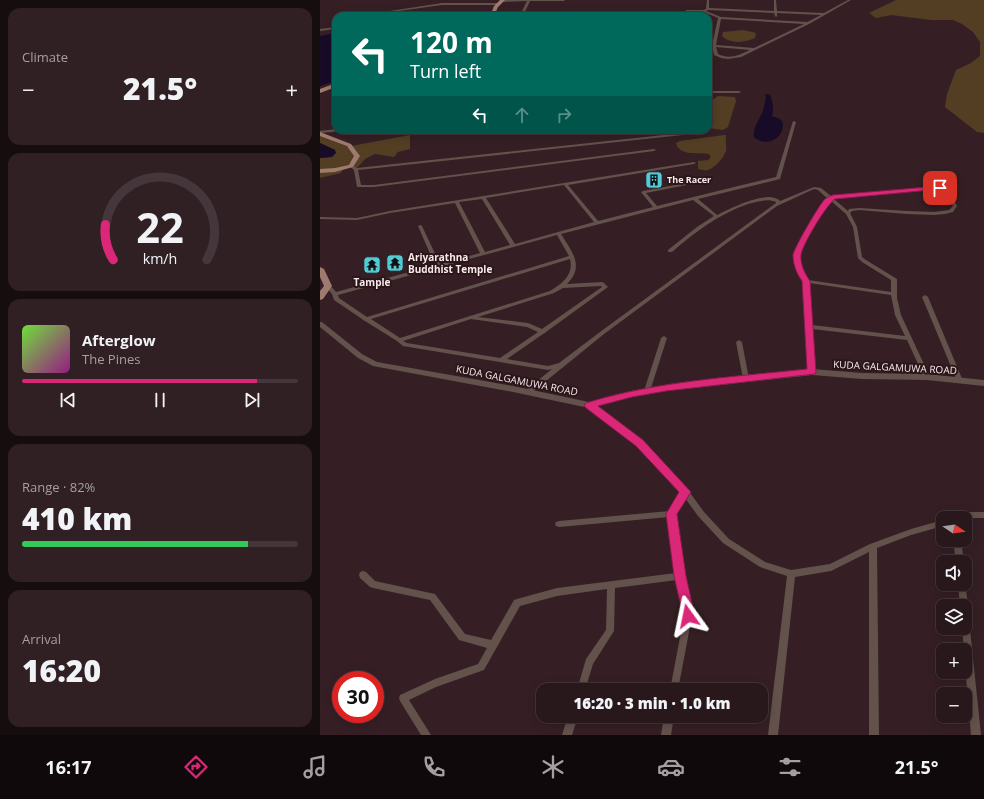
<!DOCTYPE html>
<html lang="en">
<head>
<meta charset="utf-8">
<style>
	body { margin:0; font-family:"Open Sans",sans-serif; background:#302024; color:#f1f3f6; height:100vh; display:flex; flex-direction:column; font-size:15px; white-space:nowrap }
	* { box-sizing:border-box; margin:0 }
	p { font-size:13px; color:#a59fa3 }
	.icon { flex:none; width:22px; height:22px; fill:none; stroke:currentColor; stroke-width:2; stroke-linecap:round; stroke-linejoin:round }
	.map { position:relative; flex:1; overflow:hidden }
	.drawer { display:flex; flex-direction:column; gap:8px; padding:8px; background:#160d0f; width:320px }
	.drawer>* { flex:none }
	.hud { position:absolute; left:12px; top:12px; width:380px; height:122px; border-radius:12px; box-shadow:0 2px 10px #0003,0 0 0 1px #44363a; background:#00695c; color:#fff; overflow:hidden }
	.needle { width:26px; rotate:103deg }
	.tools { position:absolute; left:616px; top:511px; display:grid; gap:8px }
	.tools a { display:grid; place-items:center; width:36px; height:36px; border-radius:8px; background:#28171b; box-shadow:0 2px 10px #0003,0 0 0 1px #44363a; font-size:20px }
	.speed { position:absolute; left:12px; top:671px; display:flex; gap:8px; font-size:20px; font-weight:700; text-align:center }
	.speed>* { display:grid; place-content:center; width:52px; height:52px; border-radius:50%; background:#28171b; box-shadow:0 2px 10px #0003,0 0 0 1px #44363a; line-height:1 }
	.speed .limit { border:6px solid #d22; background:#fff; color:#111 }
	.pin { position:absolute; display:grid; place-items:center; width:34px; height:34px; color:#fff; margin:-17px; border-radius:8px; box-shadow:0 2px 6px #0006 }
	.me { position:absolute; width:44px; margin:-22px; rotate:348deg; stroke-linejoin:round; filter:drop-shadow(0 0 3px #0008) }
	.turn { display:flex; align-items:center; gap:14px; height:84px; padding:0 12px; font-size:18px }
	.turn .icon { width:52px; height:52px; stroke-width:2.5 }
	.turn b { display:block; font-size:28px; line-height:34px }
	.lanes { display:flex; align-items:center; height:38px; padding:0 12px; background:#0003; justify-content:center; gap:20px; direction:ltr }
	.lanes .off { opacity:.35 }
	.big { font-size:30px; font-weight:800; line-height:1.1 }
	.drawer .card { flex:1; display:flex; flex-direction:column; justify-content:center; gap:6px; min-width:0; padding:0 14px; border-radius:12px; background:#302024 }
	.drawer .dial { align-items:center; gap:0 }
	.dial svg { height:104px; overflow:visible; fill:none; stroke:#44363a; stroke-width:7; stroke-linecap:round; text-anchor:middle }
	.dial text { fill:#f1f3f6; stroke:none }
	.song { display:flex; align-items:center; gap:12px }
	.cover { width:48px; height:48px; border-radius:6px; background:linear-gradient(135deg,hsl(100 70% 55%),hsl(310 70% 35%)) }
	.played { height:4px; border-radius:2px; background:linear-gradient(90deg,#db2777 85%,#44363a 85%) }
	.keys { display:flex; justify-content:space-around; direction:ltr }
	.heat { display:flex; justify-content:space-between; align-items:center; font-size:22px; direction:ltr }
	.charge { height:6px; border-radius:3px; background:linear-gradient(90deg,#34c759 82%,#44363a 0) }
	.trip { position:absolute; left:216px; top:683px; width:232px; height:40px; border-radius:12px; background:#28171b; box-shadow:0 2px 10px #0003,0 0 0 1px #44363a; font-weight:800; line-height:40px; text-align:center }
	.menu { display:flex; height:64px; justify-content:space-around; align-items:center; background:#10090b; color:#a59fa3 }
	.menu .icon { width:28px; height:28px }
	.menu .selected { color:#db2777 }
	.menu b { font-size:18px; color:#f1f3f6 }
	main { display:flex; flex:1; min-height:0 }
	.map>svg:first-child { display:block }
</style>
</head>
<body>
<main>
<section class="drawer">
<div class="card"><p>Climate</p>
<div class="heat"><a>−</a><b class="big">21.5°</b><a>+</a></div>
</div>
<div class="card dial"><svg viewBox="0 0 100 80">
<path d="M14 69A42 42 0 1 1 86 69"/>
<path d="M14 69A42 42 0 0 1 8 42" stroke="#db2777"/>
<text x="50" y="56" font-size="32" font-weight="700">22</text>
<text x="50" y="72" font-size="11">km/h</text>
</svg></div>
<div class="card">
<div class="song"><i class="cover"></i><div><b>Afterglow</b><p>The Pines</p></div></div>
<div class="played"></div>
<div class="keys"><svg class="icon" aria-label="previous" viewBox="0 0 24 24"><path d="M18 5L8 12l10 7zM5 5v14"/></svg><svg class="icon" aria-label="pause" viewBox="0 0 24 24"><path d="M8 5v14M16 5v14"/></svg><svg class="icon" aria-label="next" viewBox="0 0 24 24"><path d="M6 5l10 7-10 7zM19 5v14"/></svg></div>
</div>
<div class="card"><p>Range · 82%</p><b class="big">410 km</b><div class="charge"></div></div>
<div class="card"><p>Arrival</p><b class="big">16:20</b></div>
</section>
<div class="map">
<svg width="664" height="735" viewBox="0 0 664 735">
	<rect width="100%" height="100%" fill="#351f24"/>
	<!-- green -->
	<g fill="#533e24">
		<polygon points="576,0 664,0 664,133 657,132 625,107 627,94 636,70 651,63 660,56 660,42 653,32 642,24 633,20 611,20 571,15 556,18 549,13"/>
		<path d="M423 30 436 33 435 38C425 43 410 44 402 36L403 32Z"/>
		<polygon points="398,96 415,97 416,101 408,127 403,130 388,128 388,108 392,104 391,101"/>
		<polygon points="0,134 31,146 90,135 90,149 78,152 74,157 55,154 45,159 36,169 31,166 24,168 21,173 0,178 0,158 12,157 15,150 0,143"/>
		<path d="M404 135H406C405 140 407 147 406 151 404 158 394 168 388 170 385 171 382 170 378 169V161L388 160 391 157 389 154C378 152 360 157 356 143L360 141Z"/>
	</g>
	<!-- water -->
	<g fill="#180b28">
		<polygon points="16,33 16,81 0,86 0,36"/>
		<path d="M447 94 450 95C453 102 454 108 452 116L460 119 463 123C464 139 446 148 434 137 433 127 438 122 442 113 444 108 445 102 446 97L445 95Z"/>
		<polygon points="0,143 15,150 16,153 12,157 0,158"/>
	</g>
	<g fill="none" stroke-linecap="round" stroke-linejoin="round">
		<!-- minor -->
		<g fill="#63514b" fill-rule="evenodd">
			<polygon points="182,0 245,0 244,1 210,1 204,14 235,15 236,16 202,16 174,14 173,15 113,16 114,15 172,13 173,12 201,13 207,1 181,2"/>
			<path d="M387 0H389V8L454 11V0H456L457 11 504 13 528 0H531L489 24 421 57 408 59 401 58 394 55 392 45 398 18 384 12H368L367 16H365L366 10H383L386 9ZM388 10 454 13 455 16 456 17 457 16V13L501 15 487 22 401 17 386 11ZM401 19 484 24 434 48 396 45ZM396 47 430 50C419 55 410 60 398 54Z"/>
			<polygon points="122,3 179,3 180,4 179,5 122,5 44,16 37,16"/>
			<polygon points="16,27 16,29 0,31 0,29"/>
			<polygon points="388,91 419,91 421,92 419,93 388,93"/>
			<path d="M473 121 476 122 460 179 378 199 397 215C411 208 448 189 460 201L494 187 501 188 511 196 619 187C630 190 633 197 637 206L633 212 625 214 614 215 587 214 539 210 532 211 530 213 537 227 542 257 546 260 577 279V298L581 315 610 377 609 379H605L587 340 492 329 495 372 492 374H490L489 372 483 281C479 274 475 267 474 258 474 244 498 209 508 199L498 190 494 189 457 206 284 334 210 394H206L205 392 206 390 232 369 228 370 83 346 77 341 45 321 43 320 42 319 14 300 12 294 5 286 6 285H10L16 292 115 265 98 226 100 225 102 226 120 264 160 253 135 203 70 213 37 220 0 219V217L37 218 70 211 374 162 376 163 374 164 248 185 278 221 333 207 321 192 323 191 387 179 389 180 387 181 326 193 337 206 418 186 456 177ZM244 185 274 222 195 244 166 198ZM619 189C627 192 629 199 633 206L629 210 614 212 587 211 539 208 529 209 528 211 514 199ZM162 199 190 245 165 252 139 202ZM373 200 394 216 377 227 348 250V252H352C375 232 399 214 428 204 437 202 447 198 456 202V203L280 332 239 363 228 366 187 359 223 334 225 333 226 332 288 287 284 283 282 282 247 284C265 266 252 252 241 234ZM511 201 526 214 533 227 538 258 542 262 571 280V292L488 280C483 273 479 265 479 256 481 242 501 212 511 201ZM237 235 249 256 47 317 19 298 18 295ZM250 259C254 275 242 284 230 291L80 338 51 319ZM489 283 571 295 575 315 585 336 492 325ZM281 286 282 287 222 329 208 323 158 317 234 293 243 288ZM151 319 207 327 218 332 180 358 87 343 83 341Z"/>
			<polygon points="16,129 25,130 23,131 0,133 0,131"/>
			<polygon points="362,133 363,133 363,135 38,170 41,185 54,185 334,149 336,150 334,151 54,187 37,187 34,170 29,166 31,165 37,168"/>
			<polygon points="605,295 608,297 643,381 642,383 638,383 637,381 602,297"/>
			<polygon points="344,336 347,338 330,391 329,393 325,393 324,391 341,338"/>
			<polygon points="419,340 422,342 429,379 426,381 423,379 416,342"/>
			<polygon points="267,403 271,403 322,441 368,490 384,512 409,539 445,562 471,570 510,564 550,544 591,529 623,520 623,526 591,535 557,548 559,735 549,735 549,552 511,571 475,577 458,735 448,735 467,576 440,567 403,543 378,516 365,498 356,514 364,576 372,616 358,690 350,690 364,616 357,580 295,588 294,631 273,664 265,690 257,690 266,659 286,630 287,589 237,596 200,606 164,670 116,687 89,700 111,735 101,735 80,701 79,698 80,695 115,679 158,664 167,648 139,640 110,600 53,588 50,587 40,578 39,575 40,572 43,571 46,572 55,581 115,594 145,634 171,640 194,600 197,599 237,588 356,573 349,517 239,527 236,526 235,524 236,522 239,521 350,511 361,492 318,445 267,407 266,405"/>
			<polygon points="649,512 664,512 664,518 650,518 645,520 645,518 639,518 640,516"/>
			<polygon points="633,540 641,540 644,562 636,562"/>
			<polygon points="645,582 648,606 647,609 645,609 645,606 640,606 638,584 645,584"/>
			<polygon points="645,616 648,617 649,620 661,735 651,735 645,665 645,650 644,650 642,628 645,628"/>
			<polygon points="248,716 258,716 252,735 242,735"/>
			<polygon points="344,716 354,716 351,735 341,735"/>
		</g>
		<!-- tertiary -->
		<polygon fill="#63514b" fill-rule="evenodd" points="0,322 2,322 42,354 57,362 193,386 269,402 312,391 346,385 492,369 542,373 607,374 664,380 664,386 607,380 542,379 492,375 346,391 312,397 269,408 193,392 53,366 38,358 0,327"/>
		<!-- primary -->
		<g fill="#9f7a6e" fill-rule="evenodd">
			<polygon points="180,0 185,0 178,7 174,16 170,16 174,6"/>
			<polygon points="16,83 16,87 0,93 0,89"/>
			<polygon points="0,132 31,144 40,156 33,167 15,172 0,173 0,169 15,168 29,165 34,156 27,146 0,136"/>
			<polygon points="0,267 4,269 12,286 3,299 0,300 0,291 4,286 0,277"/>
		</g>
	</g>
	<!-- route -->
	<path fill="#db2777" stroke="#8e194d" d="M620 186 623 188 622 189 515 199C507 204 482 245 481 255 480 264 485 274 490 281L496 372 495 374 346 391 312 397 278 406 323 440 371 492 357 514 366 576 375 616 373 620 368 622 364 620 354 576 346 514 359 492 316 446 266 408 264 405 266 403C337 381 413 377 487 369L482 281C477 274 473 265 473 255 474 248 499 205 505 199 508 197 510 196 513 195Z"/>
	<!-- icons -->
	<defs>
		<symbol id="building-square" viewBox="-11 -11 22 22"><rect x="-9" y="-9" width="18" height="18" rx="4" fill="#52cbd7" stroke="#2b161a"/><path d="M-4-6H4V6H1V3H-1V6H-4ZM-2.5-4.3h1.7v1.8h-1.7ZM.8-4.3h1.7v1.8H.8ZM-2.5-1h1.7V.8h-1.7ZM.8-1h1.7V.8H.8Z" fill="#111"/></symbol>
		<symbol id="temple-square" viewBox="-11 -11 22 22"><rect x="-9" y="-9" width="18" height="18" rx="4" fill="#52cbd7" stroke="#2b161a"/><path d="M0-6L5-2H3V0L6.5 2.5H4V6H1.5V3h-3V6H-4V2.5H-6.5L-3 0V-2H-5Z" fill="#111"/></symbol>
	</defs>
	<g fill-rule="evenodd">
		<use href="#building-square" x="324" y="170" width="20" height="20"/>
		<use href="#temple-square" x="65" y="253" width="20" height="20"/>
		<use href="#temple-square" x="42" y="255" width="20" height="20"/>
	</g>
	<g text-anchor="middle" stroke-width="4" stroke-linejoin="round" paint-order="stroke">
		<!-- far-poi labels -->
		<g font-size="9" font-weight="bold" fill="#f8e9eb" stroke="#2b161a" text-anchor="start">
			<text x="347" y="183">The Racer</text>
		</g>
		<!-- poi labels -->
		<g font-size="10" font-weight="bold" fill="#f8e9eb" stroke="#2b161a" text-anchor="start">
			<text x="88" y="261">Ariyarathna<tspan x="88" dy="12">Buddhist Temple</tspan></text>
			<text x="52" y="286" text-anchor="middle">Tample</text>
		</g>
		<!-- street labels -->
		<g font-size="10" fill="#f8e9eb" stroke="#2b161a">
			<text transform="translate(575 367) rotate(3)" y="4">KUDA GALGAMUWA ROAD</text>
			<text transform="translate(197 380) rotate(11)" y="4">KUDA GALGAMUWA ROAD</text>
		</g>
	</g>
</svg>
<div class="tools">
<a><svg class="needle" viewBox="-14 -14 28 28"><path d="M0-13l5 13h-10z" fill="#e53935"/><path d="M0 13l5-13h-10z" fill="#a59fa3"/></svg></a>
<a><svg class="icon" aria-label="sound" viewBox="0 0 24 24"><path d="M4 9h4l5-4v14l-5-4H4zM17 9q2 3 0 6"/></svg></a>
<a><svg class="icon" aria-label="layers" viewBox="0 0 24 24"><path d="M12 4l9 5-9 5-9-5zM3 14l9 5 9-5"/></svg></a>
<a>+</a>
<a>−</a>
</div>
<div class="speed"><div class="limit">30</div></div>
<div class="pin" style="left:620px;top:188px;background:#d93025"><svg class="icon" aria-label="arrive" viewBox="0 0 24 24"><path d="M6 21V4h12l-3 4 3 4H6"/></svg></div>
<svg class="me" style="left:368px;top:616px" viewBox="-20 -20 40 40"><path d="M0-17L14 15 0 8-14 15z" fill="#db2777" stroke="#fff" stroke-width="4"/></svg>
<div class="trip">16:20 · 3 min · 1.0 km</div>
<div class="hud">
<div class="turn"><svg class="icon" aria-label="left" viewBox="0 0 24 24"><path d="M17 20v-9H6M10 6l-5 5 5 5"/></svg><div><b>120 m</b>Turn left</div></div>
<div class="lanes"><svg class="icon" aria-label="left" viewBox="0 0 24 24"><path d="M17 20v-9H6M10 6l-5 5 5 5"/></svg><svg class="icon off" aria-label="ahead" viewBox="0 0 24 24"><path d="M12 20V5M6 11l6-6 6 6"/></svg><svg class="icon off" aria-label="right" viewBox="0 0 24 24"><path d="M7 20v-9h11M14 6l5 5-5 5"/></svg></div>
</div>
</div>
</main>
<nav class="menu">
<b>16:17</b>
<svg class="icon selected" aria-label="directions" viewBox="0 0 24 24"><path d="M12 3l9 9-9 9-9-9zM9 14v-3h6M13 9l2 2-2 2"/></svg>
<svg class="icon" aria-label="music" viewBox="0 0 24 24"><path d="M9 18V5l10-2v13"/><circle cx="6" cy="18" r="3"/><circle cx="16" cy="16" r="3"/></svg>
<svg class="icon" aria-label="phone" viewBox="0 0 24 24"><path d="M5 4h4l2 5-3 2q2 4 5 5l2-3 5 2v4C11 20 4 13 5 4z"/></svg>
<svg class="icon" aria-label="climate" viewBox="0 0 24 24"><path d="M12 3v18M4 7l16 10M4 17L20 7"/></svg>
<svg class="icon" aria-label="car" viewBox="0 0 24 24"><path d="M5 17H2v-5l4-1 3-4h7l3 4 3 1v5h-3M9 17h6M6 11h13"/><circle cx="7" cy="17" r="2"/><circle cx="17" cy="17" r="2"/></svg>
<svg class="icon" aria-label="filters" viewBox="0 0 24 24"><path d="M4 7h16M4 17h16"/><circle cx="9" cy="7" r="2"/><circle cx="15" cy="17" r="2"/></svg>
<b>21.5°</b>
</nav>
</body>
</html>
